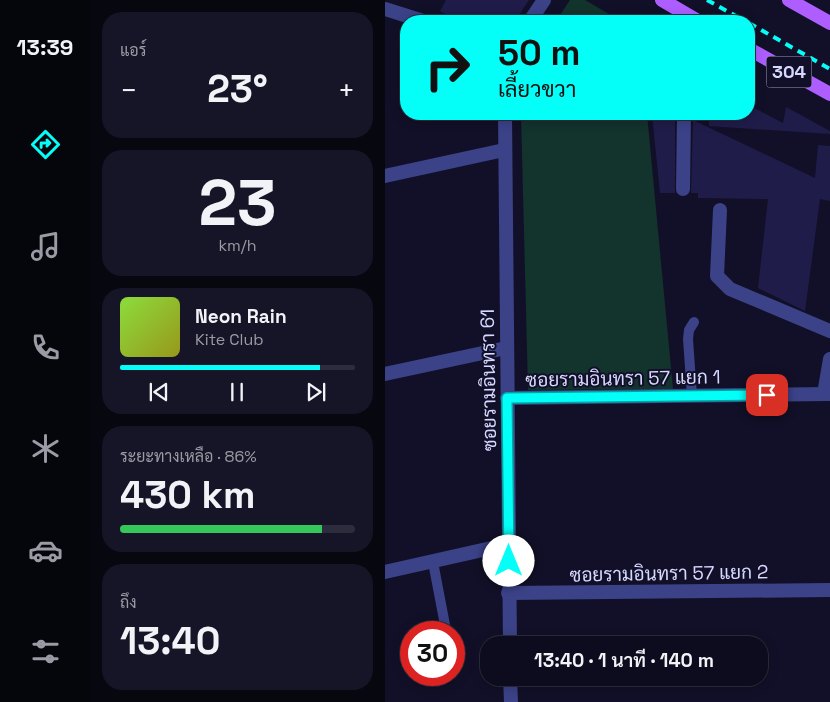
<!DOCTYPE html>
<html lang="th">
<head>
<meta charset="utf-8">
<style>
	body { margin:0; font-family:"Space Grotesk",Sarabun,sans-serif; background:#161527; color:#f1f3f6; height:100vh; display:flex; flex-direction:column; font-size:19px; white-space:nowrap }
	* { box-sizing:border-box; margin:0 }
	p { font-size:16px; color:#9a9ba4 }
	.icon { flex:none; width:28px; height:28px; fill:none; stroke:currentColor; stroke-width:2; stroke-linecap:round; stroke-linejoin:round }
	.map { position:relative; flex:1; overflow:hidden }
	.drawer { display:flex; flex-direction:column; gap:12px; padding:12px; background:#070710; width:295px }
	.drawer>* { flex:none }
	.hud { position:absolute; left:15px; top:15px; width:355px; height:105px; border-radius:20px; box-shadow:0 2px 12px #0003,0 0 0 1px #2d2c3c; background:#03fff8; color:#111; overflow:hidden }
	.speed { position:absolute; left:15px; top:621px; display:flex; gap:10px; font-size:25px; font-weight:700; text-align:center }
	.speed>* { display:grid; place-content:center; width:65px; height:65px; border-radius:50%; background:#0d0c1e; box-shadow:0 2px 12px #0003,0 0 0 1px #2d2c3c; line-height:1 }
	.speed .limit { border:8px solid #d22; background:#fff; color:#111 }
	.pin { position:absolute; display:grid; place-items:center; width:42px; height:42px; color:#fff; margin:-21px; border-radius:10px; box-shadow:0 2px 8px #0006 }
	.me { position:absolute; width:55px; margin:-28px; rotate:0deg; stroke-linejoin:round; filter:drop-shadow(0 0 4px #0008) }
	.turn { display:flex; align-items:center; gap:18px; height:105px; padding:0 15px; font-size:22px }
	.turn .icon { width:65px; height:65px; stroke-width:2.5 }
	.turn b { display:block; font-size:35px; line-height:42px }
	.big { font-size:38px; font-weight:600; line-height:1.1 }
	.drawer .tile { flex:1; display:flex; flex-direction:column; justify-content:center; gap:8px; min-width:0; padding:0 18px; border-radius:20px; background:#161527 }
	.drawer .dial { align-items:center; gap:0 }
	.dial b { font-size:65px; line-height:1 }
	.song { display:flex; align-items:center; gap:15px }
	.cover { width:60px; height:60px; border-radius:8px; background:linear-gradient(135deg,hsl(90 70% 55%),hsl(60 70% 35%)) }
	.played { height:5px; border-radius:2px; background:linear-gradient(90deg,#03fff8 85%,#2d2c3c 85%) }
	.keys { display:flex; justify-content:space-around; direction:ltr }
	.heat { display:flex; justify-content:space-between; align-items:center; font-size:28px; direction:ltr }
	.charge { height:8px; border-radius:4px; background:linear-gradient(90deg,#34c759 86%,#2d2c3c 0) }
	.trip { position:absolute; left:95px; top:636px; width:288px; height:50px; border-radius:20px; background:#0d0c1e; box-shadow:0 2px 12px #0003,0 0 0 1px #2d2c3c; font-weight:600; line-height:50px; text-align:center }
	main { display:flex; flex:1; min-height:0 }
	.tab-bar { display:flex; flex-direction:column; width:90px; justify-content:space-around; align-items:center; background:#05050c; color:#9a9ba4 }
	.tab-bar .icon { width:35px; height:35px }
	.tab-bar .on { color:#03fff8 }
	.tab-bar b { font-size:22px; color:#f1f3f6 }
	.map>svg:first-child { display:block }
</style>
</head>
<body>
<main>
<nav class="tab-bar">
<b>13:39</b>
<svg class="icon on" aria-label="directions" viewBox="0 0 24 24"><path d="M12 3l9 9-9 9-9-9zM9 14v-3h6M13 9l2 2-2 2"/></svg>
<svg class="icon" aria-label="music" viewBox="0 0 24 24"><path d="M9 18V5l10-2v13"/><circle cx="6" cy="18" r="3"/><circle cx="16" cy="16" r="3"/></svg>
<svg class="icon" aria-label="phone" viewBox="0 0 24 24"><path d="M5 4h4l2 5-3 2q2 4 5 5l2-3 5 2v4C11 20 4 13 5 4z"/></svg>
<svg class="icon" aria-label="climate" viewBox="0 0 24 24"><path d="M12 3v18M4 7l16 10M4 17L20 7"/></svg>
<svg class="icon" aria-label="car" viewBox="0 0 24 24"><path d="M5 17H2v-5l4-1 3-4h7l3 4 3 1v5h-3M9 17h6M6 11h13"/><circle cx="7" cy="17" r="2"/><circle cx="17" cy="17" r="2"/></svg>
<svg class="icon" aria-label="filters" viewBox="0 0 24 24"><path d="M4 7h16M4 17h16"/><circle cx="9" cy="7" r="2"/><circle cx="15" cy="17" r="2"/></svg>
</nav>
<section class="drawer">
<div class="tile"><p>แอร์</p>
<div class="heat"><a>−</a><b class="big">23°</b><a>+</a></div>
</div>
<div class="tile dial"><b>23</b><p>km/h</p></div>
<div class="tile">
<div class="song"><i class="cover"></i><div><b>Neon Rain</b><p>Kite Club</p></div></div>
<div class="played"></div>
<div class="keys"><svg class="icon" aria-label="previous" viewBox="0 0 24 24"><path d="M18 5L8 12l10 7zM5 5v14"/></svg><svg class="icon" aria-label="pause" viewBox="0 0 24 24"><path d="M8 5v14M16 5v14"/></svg><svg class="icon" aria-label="next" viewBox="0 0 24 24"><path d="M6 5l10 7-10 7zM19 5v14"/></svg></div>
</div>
<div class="tile"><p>ระยะทางเหลือ · 86%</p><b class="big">430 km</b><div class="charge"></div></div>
<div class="tile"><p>ถึง</p><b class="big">13:40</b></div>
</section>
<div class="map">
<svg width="445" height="702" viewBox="0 0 445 702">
	<rect width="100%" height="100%" fill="#111028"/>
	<!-- green -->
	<g fill="#13332d">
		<polygon points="185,0 200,0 236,21 171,21"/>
		<polygon points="136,114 262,114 288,389 143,390"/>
	</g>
	<!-- building -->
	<g fill="#1f1c4a">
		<polygon points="61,0 144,0 130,21 72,21 55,11"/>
		<polygon points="364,105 398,123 401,107 445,131 445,134 324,126 324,114 364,114"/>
		<polygon points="267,114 290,114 290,193 275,193"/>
		<polygon points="308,120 430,178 433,145 445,146 445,201 435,199 420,311 373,288 383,199 313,198 313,193 306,193"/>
	</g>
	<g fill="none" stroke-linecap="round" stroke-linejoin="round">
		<!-- service -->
		<g stroke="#3b4288" stroke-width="10">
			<polyline points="307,396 303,339 304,330 309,322"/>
			<polyline points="48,562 60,625"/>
		</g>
		<!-- minor -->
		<g stroke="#3b4288" stroke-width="14">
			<polyline points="0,9 38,21"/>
			<polyline points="145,21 159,0"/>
			<polyline points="120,114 125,645"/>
			<polyline points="0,176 119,150"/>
			<polyline points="298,189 299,114"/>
			<polyline points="335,210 332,276 345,289 445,331"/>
			<polyline points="0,374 121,348"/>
			<polyline points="439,394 445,359"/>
			<polyline points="122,398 445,394"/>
			<polyline points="0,572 124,544"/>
			<polyline points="123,593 445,590"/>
			<polyline points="125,678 126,702"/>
		</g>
		<!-- primary -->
		<g stroke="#ae5eff" stroke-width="14">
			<polyline points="277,0 313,21"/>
			<polyline points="404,0 445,23"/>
			<polyline points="364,49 445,94"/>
		</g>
		<!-- rail -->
		<g stroke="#03fff8" stroke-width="4" stroke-dasharray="8 6" stroke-linecap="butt">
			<polyline points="322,0 360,21"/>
			<polyline points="364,23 445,69"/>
		</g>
	</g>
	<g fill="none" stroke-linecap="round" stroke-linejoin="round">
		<defs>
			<polyline id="route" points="124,561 122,398 382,395"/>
		</defs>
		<!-- route casing -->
		<use href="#route" stroke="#02a6a1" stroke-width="12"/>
		<!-- route -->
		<use href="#route" stroke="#03fff8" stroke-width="9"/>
	</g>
	<g text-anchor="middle" stroke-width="4" stroke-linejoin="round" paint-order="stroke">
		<!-- shield labels -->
		<rect fill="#111028" stroke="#9c9cbe" stroke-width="1" x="381.5" y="56.5" width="45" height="31" rx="4"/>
		<g font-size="18" font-weight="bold" fill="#d7d8ff">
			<text x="404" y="78">304</text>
		</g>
		<!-- street labels -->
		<g font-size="19" fill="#d7d8ff" stroke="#111028">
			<text transform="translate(238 378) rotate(-1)" y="7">ซอยรามอินทรา 57 แยก 1</text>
			<text transform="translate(103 380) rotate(-91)" y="7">ซอยรามอินทรา 61</text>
			<text transform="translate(284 573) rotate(-1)" y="7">ซอยรามอินทรา 57 แยก 2</text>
		</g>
	</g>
</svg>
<div class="speed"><div class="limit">30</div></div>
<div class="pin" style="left:382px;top:395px;background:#d93025"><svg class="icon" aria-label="arrive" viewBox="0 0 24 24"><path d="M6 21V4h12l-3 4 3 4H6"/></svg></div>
<svg class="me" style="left:124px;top:561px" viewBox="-20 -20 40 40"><circle r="19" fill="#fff"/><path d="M0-13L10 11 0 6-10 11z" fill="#03fff8"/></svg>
<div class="trip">13:40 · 1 นาที · 140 m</div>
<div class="hud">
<div class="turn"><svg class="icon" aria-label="right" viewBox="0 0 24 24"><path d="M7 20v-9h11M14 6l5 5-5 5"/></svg><div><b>50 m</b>เลี้ยวขวา</div></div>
</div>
</div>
</main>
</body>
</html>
